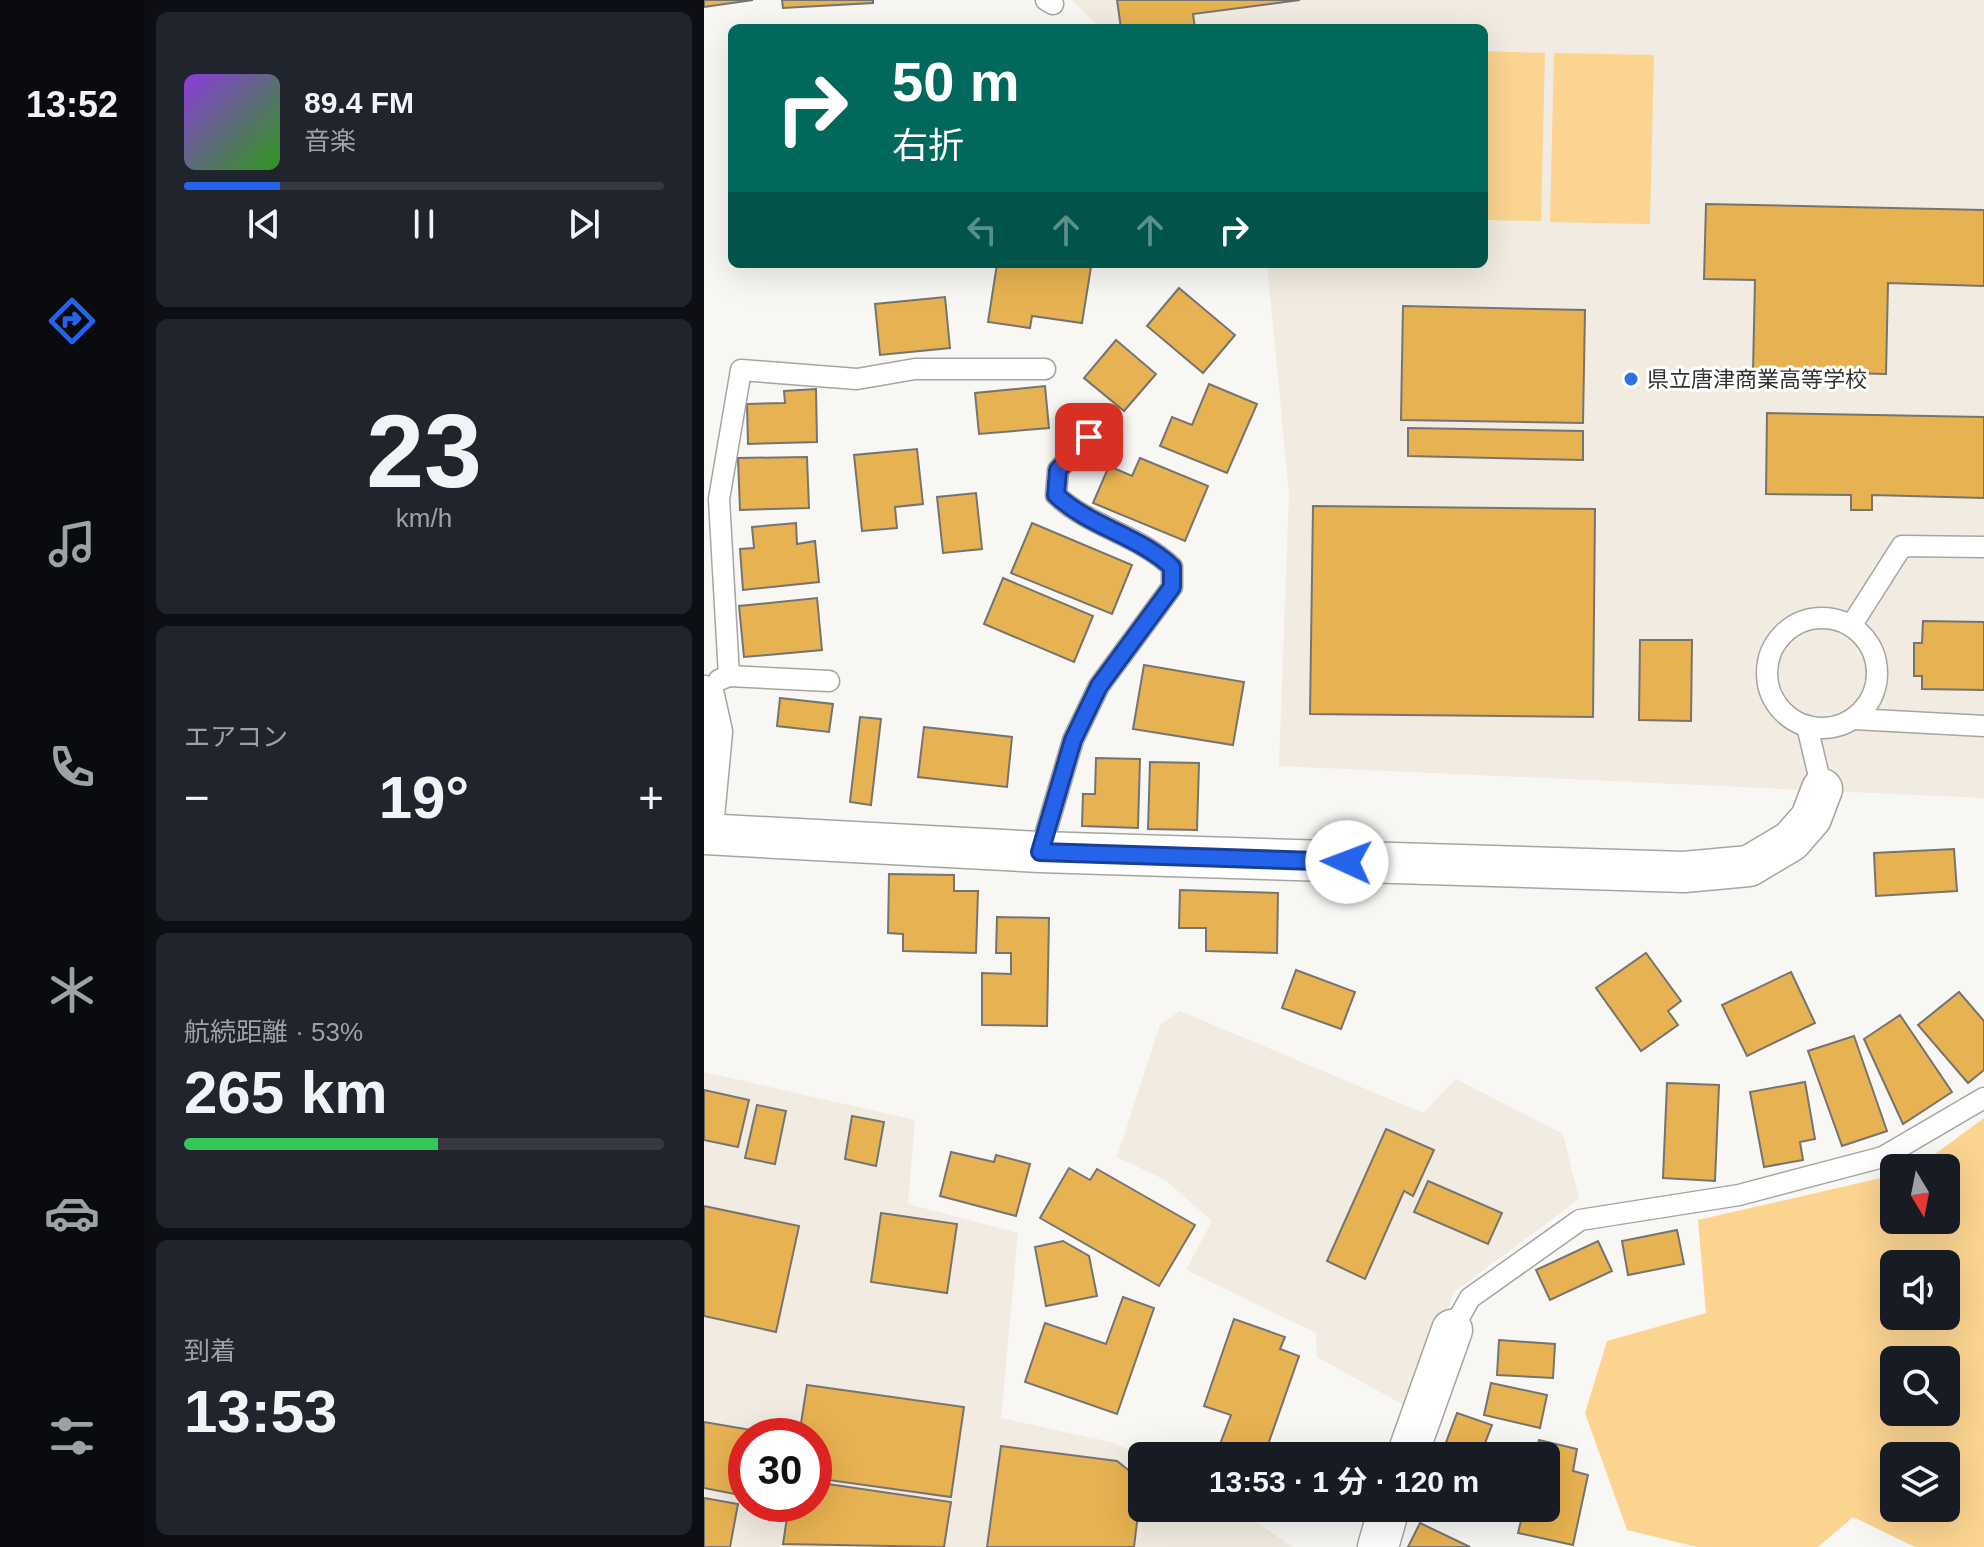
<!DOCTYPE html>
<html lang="ja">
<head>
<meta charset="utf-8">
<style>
	body { margin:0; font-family:Helvetica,"Noto Sans JP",sans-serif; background:#20242c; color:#f1f3f6; height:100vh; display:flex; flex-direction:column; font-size:30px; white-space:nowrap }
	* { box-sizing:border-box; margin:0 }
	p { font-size:26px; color:#9ea1a6 }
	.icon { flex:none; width:44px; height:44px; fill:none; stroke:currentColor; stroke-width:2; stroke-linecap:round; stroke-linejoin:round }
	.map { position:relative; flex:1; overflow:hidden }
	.drawer { display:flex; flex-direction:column; gap:12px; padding:12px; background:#0d0f14; width:560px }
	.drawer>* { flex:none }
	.hud { position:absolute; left:24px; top:24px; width:760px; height:244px; border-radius:12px; box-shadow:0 8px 32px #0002; background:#00695c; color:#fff; overflow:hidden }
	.needle { width:52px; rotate:170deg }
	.fabs { position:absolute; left:1176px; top:1154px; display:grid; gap:16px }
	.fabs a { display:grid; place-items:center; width:80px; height:80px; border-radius:12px; background:#171b24; box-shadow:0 8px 32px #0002; font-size:40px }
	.speed { position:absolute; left:24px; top:1418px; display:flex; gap:16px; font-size:40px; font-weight:700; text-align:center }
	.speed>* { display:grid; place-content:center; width:104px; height:104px; border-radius:50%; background:#171b24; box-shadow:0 8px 32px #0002; line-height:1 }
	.speed .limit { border:12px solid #d22; background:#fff; color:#111 }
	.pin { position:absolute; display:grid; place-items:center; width:68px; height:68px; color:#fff; margin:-34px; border-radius:16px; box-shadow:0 4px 12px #0006 }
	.me { position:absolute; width:88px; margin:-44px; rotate:272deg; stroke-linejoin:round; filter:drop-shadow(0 0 6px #0008) }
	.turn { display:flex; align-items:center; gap:28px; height:168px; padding:0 32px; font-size:36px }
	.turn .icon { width:104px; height:104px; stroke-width:2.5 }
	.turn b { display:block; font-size:56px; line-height:68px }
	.lanes { display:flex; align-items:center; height:76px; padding:0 32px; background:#0003; justify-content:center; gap:40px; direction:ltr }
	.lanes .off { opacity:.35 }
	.big { font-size:60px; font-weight:700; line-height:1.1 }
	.drawer .tile { flex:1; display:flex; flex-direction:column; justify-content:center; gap:12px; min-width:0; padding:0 28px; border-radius:12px; background:#20242c }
	.drawer .dial { align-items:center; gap:0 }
	.dial b { font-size:104px; line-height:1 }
	.song { display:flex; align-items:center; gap:24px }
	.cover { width:96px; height:96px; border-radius:12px; background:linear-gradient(135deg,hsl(270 70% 55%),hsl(110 70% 35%)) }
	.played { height:8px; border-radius:4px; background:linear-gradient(90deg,#2563eb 20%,#363941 20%) }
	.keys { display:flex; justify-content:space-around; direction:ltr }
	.heat { display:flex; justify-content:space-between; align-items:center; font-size:44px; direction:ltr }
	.charge { height:12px; border-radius:6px; background:linear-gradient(90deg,#34c759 53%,#363941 0) }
	.trip { position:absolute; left:424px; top:1442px; width:432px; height:80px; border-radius:12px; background:#171b24; box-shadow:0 8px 32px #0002; font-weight:700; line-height:80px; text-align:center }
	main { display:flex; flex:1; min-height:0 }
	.dock { display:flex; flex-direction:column; width:144px; justify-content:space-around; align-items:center; background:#090b0e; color:#9ea1a6 }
	.dock .icon { width:56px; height:56px }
	.dock .current { color:#2563eb }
	.dock b { font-size:36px; color:#f1f3f6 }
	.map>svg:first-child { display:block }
</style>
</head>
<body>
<main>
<nav class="dock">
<b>13:52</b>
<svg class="icon current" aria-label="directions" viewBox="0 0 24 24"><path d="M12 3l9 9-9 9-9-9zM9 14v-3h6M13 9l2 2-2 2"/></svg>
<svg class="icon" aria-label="music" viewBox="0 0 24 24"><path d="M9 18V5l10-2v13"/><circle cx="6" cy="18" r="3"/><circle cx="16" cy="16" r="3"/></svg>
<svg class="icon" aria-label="phone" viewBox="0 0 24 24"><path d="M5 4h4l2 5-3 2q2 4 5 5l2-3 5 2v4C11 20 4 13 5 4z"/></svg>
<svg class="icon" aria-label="climate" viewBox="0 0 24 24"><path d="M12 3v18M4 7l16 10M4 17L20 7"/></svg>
<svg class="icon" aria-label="car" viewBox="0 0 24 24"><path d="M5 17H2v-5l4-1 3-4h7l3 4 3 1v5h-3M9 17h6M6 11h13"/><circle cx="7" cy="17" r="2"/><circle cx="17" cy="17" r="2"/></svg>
<svg class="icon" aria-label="filters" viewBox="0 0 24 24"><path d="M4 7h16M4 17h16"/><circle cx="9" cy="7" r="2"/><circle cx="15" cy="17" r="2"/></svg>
</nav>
<section class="drawer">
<div class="tile">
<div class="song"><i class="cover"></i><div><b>89.4 FM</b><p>音楽</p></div></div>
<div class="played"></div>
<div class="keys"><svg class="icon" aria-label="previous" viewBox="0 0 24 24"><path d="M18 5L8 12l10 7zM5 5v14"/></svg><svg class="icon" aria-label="pause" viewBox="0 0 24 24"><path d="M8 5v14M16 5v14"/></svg><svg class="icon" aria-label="next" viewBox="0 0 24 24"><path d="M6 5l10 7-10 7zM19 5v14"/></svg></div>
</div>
<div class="tile dial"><b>23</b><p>km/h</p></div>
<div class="tile"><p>エアコン</p>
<div class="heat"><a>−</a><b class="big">19°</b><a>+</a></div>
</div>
<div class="tile"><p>航続距離 · 53%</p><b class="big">265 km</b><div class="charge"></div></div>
<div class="tile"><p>到着</p><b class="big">13:53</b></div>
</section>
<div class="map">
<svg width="1280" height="1547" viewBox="0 0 1280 1547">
	<rect width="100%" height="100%" fill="#f9f7f4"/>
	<!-- built -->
	<g fill="#f1ebe1" fill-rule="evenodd">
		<polygon points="368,0 1280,0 1280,798 575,766 585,493 563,264 780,264 780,28 396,28"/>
		<polygon points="476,1011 719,1113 752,1079 859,1134 875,1199 750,1292 705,1408 613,1357 612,1333 482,1270 508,1221 461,1180 413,1157 456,1025"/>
		<path d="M0 1072 211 1120 204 1204 314 1233 297 1418 407 1442 440 1456 438 1508H530L589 1547H0ZM42 1436H110V1504H42Z"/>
	</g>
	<!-- green -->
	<g fill="#fbd490" fill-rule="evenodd">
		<polygon points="780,51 841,53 837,221 780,220"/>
		<polygon points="850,53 950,55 946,224 846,222"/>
		<path d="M1280 1118V1547H1211L1149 1517 1114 1547H993L923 1530 881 1413 903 1341 1002 1313 994 1220 1190 1175V1220H1242V1168H1212ZM1190 1264H1242V1316H1190ZM1190 1360H1242V1412H1190ZM1190 1456H1242V1508H1190Z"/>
	</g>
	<!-- building -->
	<g fill="#e7b251" stroke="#767471" stroke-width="2">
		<polygon points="0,0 49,0 0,7"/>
		<polygon points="78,0 169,0 169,3 79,8"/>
		<polygon points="413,0 596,0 489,14 491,28 417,28"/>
		<polygon points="1002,204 1280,210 1280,286 1184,283 1182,374 1049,371 1051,280 1000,279"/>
		<polygon points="293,264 387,267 378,323 328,316 326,328 284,322"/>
		<polygon points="475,288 531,335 499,373 443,326"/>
		<polygon points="241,297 246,348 176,355 171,304"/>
		<polygon points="699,306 881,310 879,423 697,420"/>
		<polygon points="412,340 452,374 420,411 380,378"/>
		<polygon points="505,384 553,404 523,473 456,446 468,417 488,425"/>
		<polygon points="341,386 345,428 275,434 271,393"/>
		<polygon points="112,389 113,442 44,444 43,404 81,403 80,391"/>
		<polygon points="1063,413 1280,417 1280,498 1168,495 1168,510 1147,510 1147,495 1062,494"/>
		<polygon points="704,428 879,431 879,460 704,456"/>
		<polygon points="213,449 219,504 191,507 193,528 158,531 150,455"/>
		<polygon points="103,457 105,508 36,510 34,458"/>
		<polygon points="436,458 504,486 481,541 389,503 405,466 428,476"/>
		<polygon points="272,493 278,549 239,553 233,497"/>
		<polygon points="609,506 891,509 889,717 606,714"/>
		<polygon points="92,523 93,544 111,541 115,582 39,590 36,549 50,548 48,527"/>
		<polygon points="328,523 428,565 408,614 307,573"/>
		<polygon points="299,578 389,616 370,662 280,624"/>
		<polygon points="113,598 118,650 40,657 35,606"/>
		<polygon points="1219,621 1280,622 1280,690 1218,689 1218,676 1210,676 1210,643 1218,643"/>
		<polygon points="936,640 988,640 987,721 935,720"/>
		<polygon points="440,665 540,682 529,745 429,729"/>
		<polygon points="76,698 129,704 125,732 73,726"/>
		<polygon points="156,717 177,719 167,805 146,802"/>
		<polygon points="220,727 308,737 303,787 214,777"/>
		<polygon points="392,758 436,759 434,828 378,826 379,794 391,794"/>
		<polygon points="446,762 495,763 493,830 444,829"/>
		<polygon points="1250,849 1253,891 1172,896 1170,853"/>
		<polygon points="185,874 250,875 250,891 274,891 272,953 199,951 199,934 184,933"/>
		<polygon points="476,890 574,893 573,953 502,951 502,928 475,928"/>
		<polygon points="293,917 345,918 343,1026 278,1025 278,973 307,974 307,953 292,953"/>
		<polygon points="942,953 977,1001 964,1011 974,1025 937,1051 892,988"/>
		<polygon points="592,970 651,992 637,1029 578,1008"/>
		<polygon points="1087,972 1111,1023 1043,1056 1018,1005"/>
		<polygon points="1255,992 1280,1021 1280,1070 1264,1083 1214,1025"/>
		<polygon points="1196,1015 1248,1092 1199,1124 1160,1039"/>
		<polygon points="1150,1036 1183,1131 1138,1146 1104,1051"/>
		<polygon points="1101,1082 1111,1139 1096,1142 1099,1160 1060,1167 1046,1092"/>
		<polygon points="963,1083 1015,1085 1011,1181 959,1178"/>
		<polygon points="0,1090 45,1100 34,1147 0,1140"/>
		<polygon points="53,1105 82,1111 71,1164 41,1158"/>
		<polygon points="148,1116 180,1122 172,1166 141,1159"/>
		<polygon points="682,1129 730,1150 709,1196 700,1191 661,1279 623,1261"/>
		<polygon points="247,1152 290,1162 292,1155 326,1164 312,1216 236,1196"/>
		<polygon points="365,1168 386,1180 393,1169 491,1225 455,1286 336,1218"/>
		<polygon points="724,1181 798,1213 784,1244 710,1212"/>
		<polygon points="0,1206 95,1226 72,1332 0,1316"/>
		<polygon points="177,1213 253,1224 243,1293 167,1282"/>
		<polygon points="973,1230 980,1264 924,1275 918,1241"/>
		<polygon points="359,1241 385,1256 393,1296 342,1306 331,1247"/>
		<polygon points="894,1241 908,1271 846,1300 832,1270"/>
		<polygon points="419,1297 450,1308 413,1414 321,1382 341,1323 402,1344"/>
		<polygon points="530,1319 581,1337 576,1349 595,1356 560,1456 541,1456 515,1447 527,1415 500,1406"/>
		<polygon points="795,1340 851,1344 849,1378 793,1375"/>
		<polygon points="787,1383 843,1395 836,1428 780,1415"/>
		<polygon points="103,1385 260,1407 247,1497 110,1478 110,1436 95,1436"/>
		<polygon points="753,1413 788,1425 776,1456 737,1456"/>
		<polygon points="0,1422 53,1431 52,1436 42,1436 41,1496 0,1488"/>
		<polygon points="835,1440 873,1449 869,1471 884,1475 869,1545 814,1533 820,1508 842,1508 842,1456 832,1456"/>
		<polygon points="297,1446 413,1461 438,1481 430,1547 283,1547"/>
		<polygon points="110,1482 247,1502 240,1547 79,1544 85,1504 110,1504"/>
		<polygon points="0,1498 34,1504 26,1547 0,1547"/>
		<polygon points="716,1523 766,1547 704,1547"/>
	</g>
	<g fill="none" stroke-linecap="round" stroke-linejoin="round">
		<defs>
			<g id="lane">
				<polyline points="342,0 349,4"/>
				<circle cx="1118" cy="673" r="55"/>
				<polyline points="1147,626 1198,546 1280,547"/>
				<polyline points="25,676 15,499 37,370 153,379 211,369 341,369"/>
				<polyline points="15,680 25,676 125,681"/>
				<polyline points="1150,719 1280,726"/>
				<polyline points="1103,726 1118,789"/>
				<path d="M336 852 369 740 395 686 468 587V567C435 535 386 527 352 495L354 470 385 437"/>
				<polyline points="748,1330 766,1298 876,1220 1035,1195 1179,1157 1280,1098"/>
			</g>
			<g id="street">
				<polyline points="0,696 8,732 0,817"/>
				<polyline points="0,834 336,852 980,872 1045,866 1087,841 1107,818 1118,789"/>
				<polyline points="703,1456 748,1330"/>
				<polyline points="674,1547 685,1508"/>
			</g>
		</defs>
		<!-- lane casing -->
		<use href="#lane" stroke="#a7a5a2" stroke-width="23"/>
		<!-- street casing -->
		<use href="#street" stroke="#a7a5a2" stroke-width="43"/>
		<!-- lane -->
		<use href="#lane" stroke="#fff" stroke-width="20"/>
		<!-- street -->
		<use href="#street" stroke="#fff" stroke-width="40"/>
	</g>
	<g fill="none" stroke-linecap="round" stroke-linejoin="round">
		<defs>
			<path id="route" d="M385 437 354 470 352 495C386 527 434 535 468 567V587L395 686 369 740 336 852 643 862"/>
		</defs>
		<!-- route casing -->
		<use href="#route" stroke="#184099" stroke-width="20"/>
		<!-- route -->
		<use href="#route" stroke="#2563eb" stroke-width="14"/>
	</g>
	<!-- markers -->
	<circle fill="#3171df" stroke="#fff" stroke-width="3" cx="927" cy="379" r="8"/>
	<g text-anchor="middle" stroke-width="6" stroke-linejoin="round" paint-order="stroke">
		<!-- poi labels -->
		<g font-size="22" fill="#333231" stroke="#fff" text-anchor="start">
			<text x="943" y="387">県立唐津商業高等学校</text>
		</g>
	</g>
</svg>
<div class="fabs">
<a><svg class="needle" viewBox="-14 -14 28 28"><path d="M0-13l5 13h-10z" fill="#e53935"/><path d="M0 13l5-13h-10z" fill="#9ea1a6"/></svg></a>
<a><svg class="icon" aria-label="sound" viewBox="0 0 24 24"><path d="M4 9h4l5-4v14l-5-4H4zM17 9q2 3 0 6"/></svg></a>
<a><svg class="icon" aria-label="search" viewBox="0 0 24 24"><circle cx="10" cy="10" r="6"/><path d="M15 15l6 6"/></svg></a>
<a><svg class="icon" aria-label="layers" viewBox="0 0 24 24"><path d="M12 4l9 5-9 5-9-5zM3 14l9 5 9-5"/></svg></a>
</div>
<div class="speed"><div class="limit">30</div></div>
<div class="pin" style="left:385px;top:437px;background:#d93025"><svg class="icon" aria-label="arrive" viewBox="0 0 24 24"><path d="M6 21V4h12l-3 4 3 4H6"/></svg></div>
<svg class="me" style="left:643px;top:862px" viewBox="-20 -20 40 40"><circle r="19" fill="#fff"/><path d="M0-13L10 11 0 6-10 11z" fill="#2563eb"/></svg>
<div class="trip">13:53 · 1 分 · 120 m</div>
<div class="hud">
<div class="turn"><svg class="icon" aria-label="right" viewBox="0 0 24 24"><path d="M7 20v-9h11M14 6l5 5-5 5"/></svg><div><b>50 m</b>右折</div></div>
<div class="lanes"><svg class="icon off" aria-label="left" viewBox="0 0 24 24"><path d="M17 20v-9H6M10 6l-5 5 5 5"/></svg><svg class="icon off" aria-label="ahead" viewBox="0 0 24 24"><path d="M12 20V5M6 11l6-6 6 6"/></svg><svg class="icon off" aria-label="ahead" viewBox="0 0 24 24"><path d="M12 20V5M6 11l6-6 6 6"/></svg><svg class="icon" aria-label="right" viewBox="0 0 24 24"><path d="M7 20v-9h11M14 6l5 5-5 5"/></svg></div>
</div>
</div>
</main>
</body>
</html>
